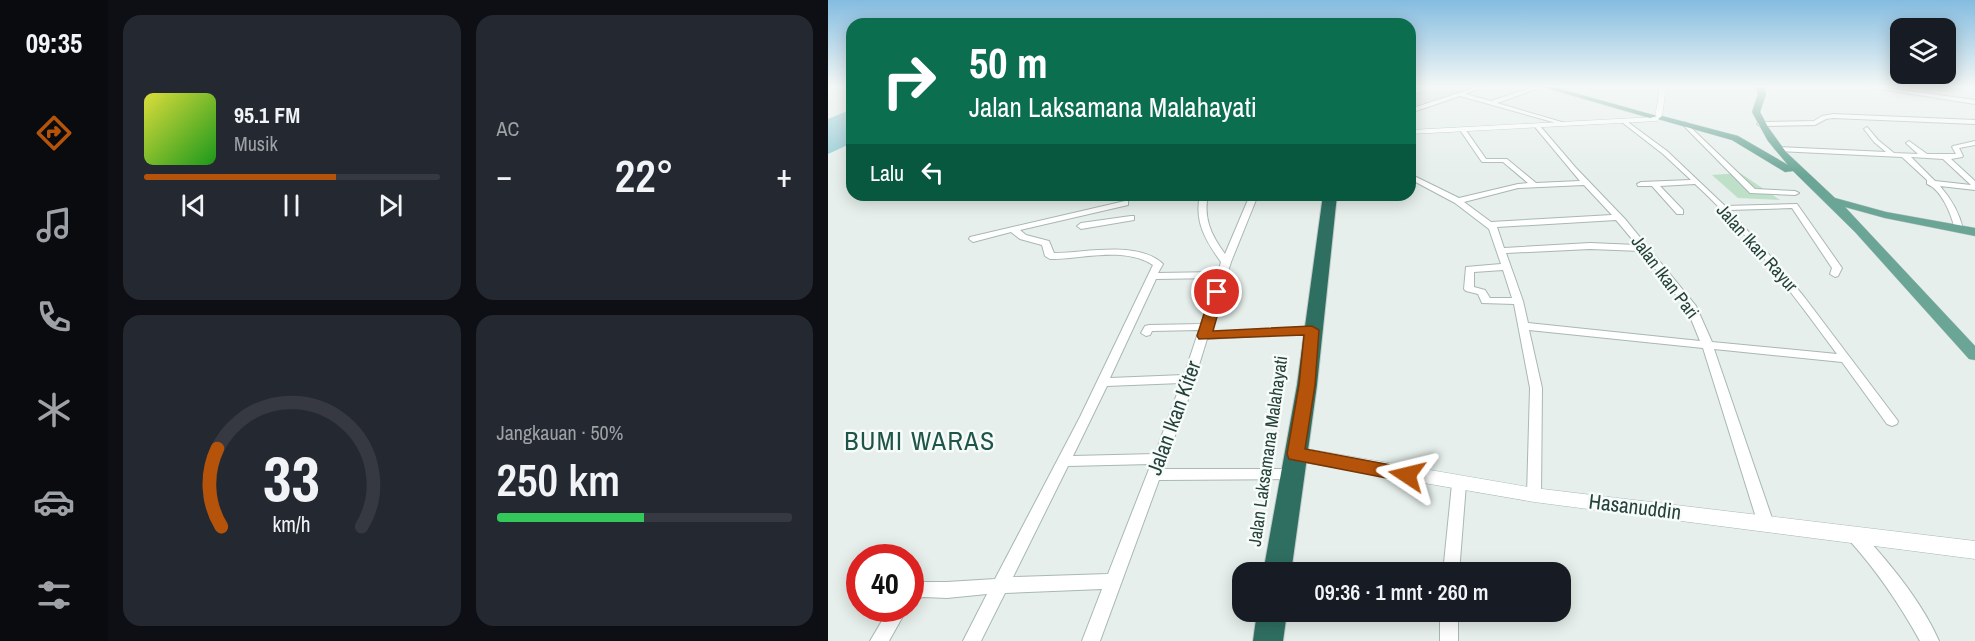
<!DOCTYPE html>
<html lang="id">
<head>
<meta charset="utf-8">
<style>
	body { margin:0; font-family:"Archivo Narrow",sans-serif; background:#242831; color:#f1f3f6; height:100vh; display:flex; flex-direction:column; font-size:22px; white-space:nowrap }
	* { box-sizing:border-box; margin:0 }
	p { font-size:20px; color:#9ea1a6 }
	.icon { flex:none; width:33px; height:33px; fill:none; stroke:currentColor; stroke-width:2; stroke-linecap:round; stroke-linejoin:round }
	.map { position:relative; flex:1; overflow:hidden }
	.drawer { display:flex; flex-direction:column; gap:15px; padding:15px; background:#0d0f14; width:720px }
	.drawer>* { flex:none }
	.top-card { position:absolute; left:18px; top:18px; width:570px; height:183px; border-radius:18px; box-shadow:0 3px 15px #0003; background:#0b6e4f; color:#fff; overflow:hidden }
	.fabs { position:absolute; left:1062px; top:18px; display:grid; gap:12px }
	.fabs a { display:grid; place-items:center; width:66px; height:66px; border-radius:12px; background:#171b24; box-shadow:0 3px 15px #0003; font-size:30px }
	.speed { position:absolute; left:18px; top:544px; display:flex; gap:12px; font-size:30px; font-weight:700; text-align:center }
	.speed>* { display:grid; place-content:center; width:78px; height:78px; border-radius:50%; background:#171b24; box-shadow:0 3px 15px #0003; line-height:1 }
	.speed .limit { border:9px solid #d22; background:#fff; color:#111 }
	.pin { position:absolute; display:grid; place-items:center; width:51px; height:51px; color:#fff; margin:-26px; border:3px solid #fff; border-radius:50%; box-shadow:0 2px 6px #0007 }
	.me { position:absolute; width:66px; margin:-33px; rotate:280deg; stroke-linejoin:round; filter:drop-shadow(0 0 4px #0008) }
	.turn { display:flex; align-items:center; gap:21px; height:126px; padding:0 24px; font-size:27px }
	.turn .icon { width:78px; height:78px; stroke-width:2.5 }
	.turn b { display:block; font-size:42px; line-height:51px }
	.then { display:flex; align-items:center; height:57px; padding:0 24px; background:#0003; gap:12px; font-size:22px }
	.big { font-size:45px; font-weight:600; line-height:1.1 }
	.drawer .card { flex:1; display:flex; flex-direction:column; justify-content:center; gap:9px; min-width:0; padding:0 21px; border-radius:18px; background:#242831 }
	.drawer .dial { align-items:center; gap:0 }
	.dial svg { height:156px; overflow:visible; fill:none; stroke:#363941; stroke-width:7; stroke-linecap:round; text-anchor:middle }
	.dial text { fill:#f1f3f6; stroke:none }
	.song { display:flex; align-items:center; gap:18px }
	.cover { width:72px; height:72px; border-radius:9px; background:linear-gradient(135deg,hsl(60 70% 55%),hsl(120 70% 35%)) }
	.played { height:6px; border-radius:3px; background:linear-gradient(90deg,#b45309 65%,#363941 65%) }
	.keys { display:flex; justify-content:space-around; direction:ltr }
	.heat { display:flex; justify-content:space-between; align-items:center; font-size:33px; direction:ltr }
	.charge { height:9px; border-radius:4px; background:linear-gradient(90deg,#34c759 50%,#363941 0) }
	.drawer .tiles { flex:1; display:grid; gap:15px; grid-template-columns:repeat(2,1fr) }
	.trip { position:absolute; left:404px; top:562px; width:339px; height:60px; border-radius:18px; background:#171b24; box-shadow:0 3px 15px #0003; font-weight:600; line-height:60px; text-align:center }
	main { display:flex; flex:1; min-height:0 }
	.tab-bar { display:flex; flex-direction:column; width:108px; justify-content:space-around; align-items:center; background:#090b0e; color:#9ea1a6 }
	.tab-bar .icon { width:42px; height:42px }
	.tab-bar .selected { color:#b45309 }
	.tab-bar b { font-size:27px; color:#f1f3f6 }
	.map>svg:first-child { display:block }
</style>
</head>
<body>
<main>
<nav class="tab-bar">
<b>09:35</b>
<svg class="icon selected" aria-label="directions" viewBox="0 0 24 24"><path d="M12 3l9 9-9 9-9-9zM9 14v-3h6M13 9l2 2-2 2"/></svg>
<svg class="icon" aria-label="music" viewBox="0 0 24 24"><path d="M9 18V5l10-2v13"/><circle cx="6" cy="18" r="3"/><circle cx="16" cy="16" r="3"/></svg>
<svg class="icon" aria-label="phone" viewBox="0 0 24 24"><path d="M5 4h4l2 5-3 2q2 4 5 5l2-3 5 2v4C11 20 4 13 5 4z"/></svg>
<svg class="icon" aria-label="climate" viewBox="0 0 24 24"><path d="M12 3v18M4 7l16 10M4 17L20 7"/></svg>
<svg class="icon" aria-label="car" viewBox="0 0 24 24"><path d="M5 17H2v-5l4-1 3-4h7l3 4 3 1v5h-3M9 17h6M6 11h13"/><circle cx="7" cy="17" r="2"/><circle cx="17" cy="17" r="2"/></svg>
<svg class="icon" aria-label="filters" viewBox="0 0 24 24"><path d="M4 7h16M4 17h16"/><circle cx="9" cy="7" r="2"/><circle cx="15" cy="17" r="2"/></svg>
</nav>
<section class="drawer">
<div class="tiles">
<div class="card">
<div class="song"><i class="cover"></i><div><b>95.1 FM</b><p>Musik</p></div></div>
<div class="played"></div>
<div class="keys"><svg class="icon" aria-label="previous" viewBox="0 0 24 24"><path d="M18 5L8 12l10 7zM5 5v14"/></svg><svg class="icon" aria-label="pause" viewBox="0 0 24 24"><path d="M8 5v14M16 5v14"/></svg><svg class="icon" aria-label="next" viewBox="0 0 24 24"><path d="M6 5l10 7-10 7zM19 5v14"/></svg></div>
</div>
<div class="card"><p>AC</p>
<div class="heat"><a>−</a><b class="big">22°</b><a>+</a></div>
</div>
<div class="card dial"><svg viewBox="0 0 100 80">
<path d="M14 69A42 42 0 1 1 86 69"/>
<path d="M14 69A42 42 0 0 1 12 29" stroke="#b45309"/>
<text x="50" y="56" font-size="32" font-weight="700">33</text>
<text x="50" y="72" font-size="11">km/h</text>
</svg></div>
<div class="card"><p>Jangkauan · 50%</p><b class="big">250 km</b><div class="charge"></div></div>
</div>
</section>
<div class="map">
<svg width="1147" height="641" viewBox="0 0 1147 641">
	<rect width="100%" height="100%" fill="#e6efeb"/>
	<!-- built -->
	<polygon fill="#d4dfda" points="582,87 653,87 582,111"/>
	<!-- green -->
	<polygon fill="#bfe0c8" points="912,173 952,200 910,198 884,175"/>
	<!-- water -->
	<polygon fill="#8ec9d4" points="24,109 24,143 0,154 0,119"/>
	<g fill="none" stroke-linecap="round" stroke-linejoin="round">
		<defs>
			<g id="street">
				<polygon points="596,87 602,87 582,96 582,92"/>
				<polygon points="649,87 656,87 637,94 663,101 705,87 711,87 711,88 669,103 737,123 732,124 632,96 582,113 582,109"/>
				<polygon points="1040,87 1051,87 1147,100 1147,104"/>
				<polygon points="1005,114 1147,120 1147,124 1005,118 998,119 987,125 932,126 929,124 932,122 986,121 994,116"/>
				<path d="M797 120 839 151 897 206 969 204 1014 268 1010 276 1007 277 1002 274 1004 268 964 208 901 210 945 259 977 298 1070 421 1069 424 1064 426 1059 424 1014 362 886 349 946 524 943 529 938 530 933 529 930 524 875 348 701 330 714 388 713 495 711 499 706 501 701 499 699 495 702 388 686 304 654 303 650 294 638 291 636 289 638 267 673 264 661 229 627 203 582 179V174L631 198 690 184 700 183 675 162H654L632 130 635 128 637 129 658 159H679L708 183 752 181 707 127 712 126 748 168 797 219 868 306 884 342 1009 354C966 296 920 232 867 184L832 186 855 210V214H849L824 186H810L809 184 813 182 863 180 835 154 795 123 794 122ZM756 185 784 215 663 222 636 202 690 188ZM788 220 809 245 762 243 676 248 669 227ZM762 249 813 251 859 309 872 341 700 323 695 301 678 253ZM675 270 684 298H662L657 290 646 287V272Z"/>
				<polygon points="857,122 927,189 967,191 971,193 967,195 922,193 855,125 854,124"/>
				<path d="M1039 127 1050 140 1066 153 1090 154 1079 144 1078 143 1081 141 1099 154H1128L1124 147 1125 146 1147 141V145L1131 148 1135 156 1134 157 1123 159 1147 181V190L1112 186C1123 199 1131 212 1135 229L1134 231 1131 232 1127 229C1123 214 1114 190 1099 184V180L1074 157 950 151 947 149 950 147 1058 152 1046 142 1036 129ZM1083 157 1115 159 1143 185 1107 181Z"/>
				<path d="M372 195H380C375 218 383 235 397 254L422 195H430L403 262 383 325 384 327 381 332 484 327 489 330 484 333 379 339 362 394 335 469H464L469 470 471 474 469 478 464 479 331 480 272 641H254L274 589 177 593 153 641H135L159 594 119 598 95 597 82 601V585L95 582H119L167 579 252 417 325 265C296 246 254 259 222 259L217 256 214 245 192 239 183 232 145 242 141 239 142 237 297 201H300V205L192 230 198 235 221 241 226 253C257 253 310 240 335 264L330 273 390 272 393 262C378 241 366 222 372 195ZM388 278 373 324 321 325 317 326 313 333 318 336 322 335 324 331 371 330 356 375 282 378 328 279ZM353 383 327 454 245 456 279 386ZM323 464 280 574 185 577 240 466Z"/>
				<polygon points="303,216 306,216 306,220 253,229 249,226 253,223"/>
				<polygon points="631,478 636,480 638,484 631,573 615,573 624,484 626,480"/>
				<path d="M1027 529 1032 531C1061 562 1094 602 1111 641H1092C1072 605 1049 571 1022 541L1019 536 1022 531Z"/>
				<polygon points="61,609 79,609 61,641 42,641"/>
				<rect x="612" y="612" width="18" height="29"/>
			</g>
			<g id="secondary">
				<polygon points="832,87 838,87 834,116 829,121 582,134 582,130 827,117"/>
				<polygon points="468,447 706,488 1147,541 1147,559 706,502 468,461 462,459 459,454 462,449"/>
			</g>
			<g id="primary">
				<polygon points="715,87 725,87 829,116 822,118"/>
				<polygon points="928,87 936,87 938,94 932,112 940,127 958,152 1007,198 1058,212 1147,228 1147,236 1057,218 1017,207 1147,346 1147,360 1141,359 1027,232 965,171 957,172 904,140 830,119 834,116 910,136 960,165 940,141 924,112 930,94"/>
			</g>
			<g id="highway">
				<polygon points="495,195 509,195 489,385 463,573 435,573 469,385"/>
				<polygon points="429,612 459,612 455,641 425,641"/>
			</g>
		</defs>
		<!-- street casing -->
		<use href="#street" stroke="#a8b8b2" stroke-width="2"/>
		<!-- secondary casing -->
		<use href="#secondary" stroke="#a4bbb3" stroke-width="1"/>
		<!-- primary casing -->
		<use href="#primary" stroke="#c2cac8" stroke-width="1"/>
		<!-- highway casing -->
		<use href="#highway" stroke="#c2cac8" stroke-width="2"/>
		<!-- street -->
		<use href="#street" fill="#fff" fill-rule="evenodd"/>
		<!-- secondary -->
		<use href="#secondary" fill="#fff" fill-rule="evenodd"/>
		<!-- primary -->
		<use href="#primary" fill="#6aa596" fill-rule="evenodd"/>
		<!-- highway -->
		<use href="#highway" fill="#2f6f62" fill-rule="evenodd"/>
	</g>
	<!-- sky -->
	<linearGradient id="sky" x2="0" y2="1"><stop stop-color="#84bce0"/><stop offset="0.49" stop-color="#f4f8f6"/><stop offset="1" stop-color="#f4f8f6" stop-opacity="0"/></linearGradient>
	<rect width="1147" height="176" fill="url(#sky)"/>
	<!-- route -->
	<polygon fill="#b45309" stroke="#753606" stroke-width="1.5" points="389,289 396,292 385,331 484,326 491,330 487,385 477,449 579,468 586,470 589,475 586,480 579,482 461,459 459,454 471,385 476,335 371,339 369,336 383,292"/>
	<g text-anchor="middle" stroke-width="5" stroke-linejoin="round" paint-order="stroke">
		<!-- street labels -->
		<g font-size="18" fill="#24423a" stroke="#f7fbf9">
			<text transform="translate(929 248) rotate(48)" y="6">Jalan Ikan Rayur</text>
			<text transform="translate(837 277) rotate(53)" y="6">Jalan Ikan Pari</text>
			<text transform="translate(440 451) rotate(-82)" y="6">Jalan Laksamana Malahayati</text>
		</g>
		<!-- near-street labels -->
		<g font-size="21" fill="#24423a" stroke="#f7fbf9">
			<text transform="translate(346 418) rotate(-70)" y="7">Jalan Ikan Kiter</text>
			<text transform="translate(807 507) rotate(7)" y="7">Hasanuddin</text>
		</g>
		<!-- near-quarter labels -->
		<g font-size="26" letter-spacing="1.5" fill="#1f5548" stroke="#f7fbf9">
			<text x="92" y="450">BUMI WARAS</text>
		</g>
	</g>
</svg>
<div class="fabs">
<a><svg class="icon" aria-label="layers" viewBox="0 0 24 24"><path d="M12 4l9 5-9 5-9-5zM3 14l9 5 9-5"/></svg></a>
</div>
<div class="speed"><div class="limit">40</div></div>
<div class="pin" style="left:389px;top:292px;background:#d93025"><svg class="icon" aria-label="arrive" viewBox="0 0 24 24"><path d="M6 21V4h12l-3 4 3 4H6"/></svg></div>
<svg class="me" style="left:579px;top:475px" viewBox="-20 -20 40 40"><path d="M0-17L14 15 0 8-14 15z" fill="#b45309" stroke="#fff" stroke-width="4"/></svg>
<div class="trip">09:36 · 1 mnt · 260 m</div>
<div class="top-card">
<div class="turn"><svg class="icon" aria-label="right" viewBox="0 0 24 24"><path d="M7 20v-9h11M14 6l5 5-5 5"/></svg><div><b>50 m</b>Jalan Laksamana Malahayati</div></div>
<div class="then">Lalu<svg class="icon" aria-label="left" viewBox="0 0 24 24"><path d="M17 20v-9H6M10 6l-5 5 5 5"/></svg></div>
</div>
</div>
</main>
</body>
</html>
